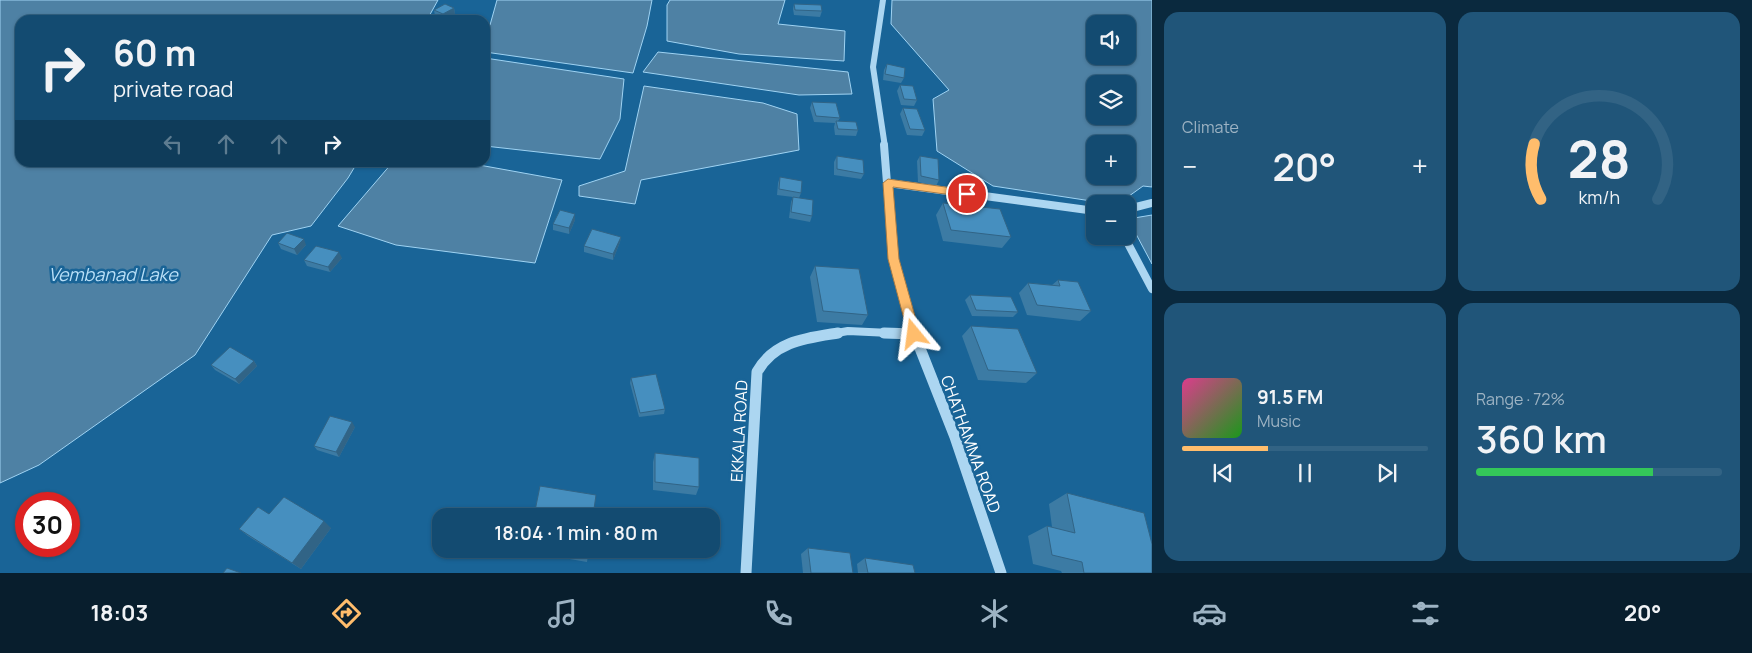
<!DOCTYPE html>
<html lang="en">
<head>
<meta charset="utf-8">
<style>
	body { margin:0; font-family:Manrope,sans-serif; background:#205579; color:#f1f3f6; height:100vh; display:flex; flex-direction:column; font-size:19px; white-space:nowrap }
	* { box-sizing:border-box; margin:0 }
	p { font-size:16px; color:#9db3c3 }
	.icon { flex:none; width:28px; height:28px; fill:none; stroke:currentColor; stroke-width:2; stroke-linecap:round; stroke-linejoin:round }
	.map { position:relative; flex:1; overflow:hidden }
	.drawer { display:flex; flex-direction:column; gap:12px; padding:12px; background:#0a293e; width:600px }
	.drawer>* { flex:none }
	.guide { position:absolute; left:15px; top:15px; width:475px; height:152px; border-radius:15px; box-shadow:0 1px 4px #0004,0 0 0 1px #326384; background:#134b71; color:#f1f3f6; overflow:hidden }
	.fabs { position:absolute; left:1086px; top:15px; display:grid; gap:10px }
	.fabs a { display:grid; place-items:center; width:50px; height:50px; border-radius:10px; background:#134b71; box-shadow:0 1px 4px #0004,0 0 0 1px #326384; font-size:25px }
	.speed { position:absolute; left:15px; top:492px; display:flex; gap:10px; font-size:25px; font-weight:700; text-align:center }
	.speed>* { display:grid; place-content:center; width:65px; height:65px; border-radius:50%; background:#134b71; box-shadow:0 1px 4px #0004,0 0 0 1px #326384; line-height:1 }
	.speed .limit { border:8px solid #d22; background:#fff; color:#111 }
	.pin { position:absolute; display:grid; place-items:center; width:42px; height:42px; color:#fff; margin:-21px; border:2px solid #fff; border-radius:50%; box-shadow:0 1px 5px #0007 }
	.me { position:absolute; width:55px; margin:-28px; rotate:344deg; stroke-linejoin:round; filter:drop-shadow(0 0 4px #0008) }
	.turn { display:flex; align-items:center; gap:18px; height:105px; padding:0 15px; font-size:22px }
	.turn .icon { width:65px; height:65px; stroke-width:2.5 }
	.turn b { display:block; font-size:35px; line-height:42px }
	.lanes { display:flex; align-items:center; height:48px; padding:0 15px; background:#0003; justify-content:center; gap:25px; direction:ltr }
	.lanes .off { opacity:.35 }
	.big { font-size:38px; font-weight:600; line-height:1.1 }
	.drawer .card { flex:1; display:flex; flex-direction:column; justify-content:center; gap:8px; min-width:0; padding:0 18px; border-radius:15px; background:#205579 }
	.drawer .dial { align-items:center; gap:0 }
	.dial svg { height:130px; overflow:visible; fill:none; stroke:#326384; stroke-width:7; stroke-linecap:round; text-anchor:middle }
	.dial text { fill:#f1f3f6; stroke:none }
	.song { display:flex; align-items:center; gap:15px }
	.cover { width:60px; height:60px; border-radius:8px; background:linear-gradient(135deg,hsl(330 70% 55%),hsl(120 70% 35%)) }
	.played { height:5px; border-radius:2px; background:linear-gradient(90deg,#ffbd6c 35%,#326384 35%) }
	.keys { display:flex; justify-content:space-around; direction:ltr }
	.heat { display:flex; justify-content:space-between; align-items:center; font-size:28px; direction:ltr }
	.charge { height:8px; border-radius:4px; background:linear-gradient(90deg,#34c759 72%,#326384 0) }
	.drawer .tiles { flex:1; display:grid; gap:12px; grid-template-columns:repeat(2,1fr) }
	.trip { position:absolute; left:432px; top:508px; width:288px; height:50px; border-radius:15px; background:#134b71; box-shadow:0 1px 4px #0004,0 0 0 1px #326384; font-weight:600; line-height:50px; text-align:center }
	.dock { display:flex; height:80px; justify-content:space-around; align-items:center; background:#081e2d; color:#9db3c3 }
	.dock .icon { width:35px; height:35px }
	.dock .active { color:#ffbd6c }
	.dock b { font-size:22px; color:#f1f3f6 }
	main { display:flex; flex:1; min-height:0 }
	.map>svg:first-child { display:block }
</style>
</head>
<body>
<main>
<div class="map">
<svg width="1152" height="573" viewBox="0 0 1152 573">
	<rect width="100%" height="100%" fill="#196497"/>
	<!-- water -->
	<g fill="#4e81a4" stroke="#9fd3f3" fill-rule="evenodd">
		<polygon points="0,0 438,0 427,20 20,20 20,162 357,163 348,178 311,226 272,235 195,355 39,465 0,483"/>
		<polygon points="497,0 652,0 647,26 633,73 485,52 485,27 490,25"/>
		<polygon points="670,0 785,0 778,24 845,31 844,61 739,54 667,41 667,5"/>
		<path d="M892 0H1152V187L1143 186 1118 204H1111L993 186 937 151 933 99 949 90 891 24ZM1095 24H1128V56H1095ZM1095 84H1128V116H1095ZM1095 144H1128V176H1095Z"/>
		<polygon points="658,52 848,72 852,94 799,95 643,72"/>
		<polygon points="485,58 624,79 620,119 600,159 485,146"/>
		<polygon points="644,86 763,103 797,114 799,150 641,180 635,204 579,196 579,186 625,171"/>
		<polygon points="392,163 468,163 562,180 535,263 396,245 338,226"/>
		<polygon points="1152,215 1152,264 1128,219"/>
	</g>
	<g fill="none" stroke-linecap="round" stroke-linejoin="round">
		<!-- minor-far2 -->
		<polyline stroke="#acd6f1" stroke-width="6" points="883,0 873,67 885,147"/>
		<!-- minor-far1 -->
		<g stroke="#acd6f1" stroke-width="8">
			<polyline points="884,145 893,259 914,334"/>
			<polyline points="888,183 1095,211"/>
			<polyline points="1128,209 1152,203"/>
			<polyline points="1124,236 1152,289"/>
			<polyline points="831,334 848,331 911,334"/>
		</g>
		<!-- minor -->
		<g stroke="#acd6f1" stroke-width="11">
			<polyline points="884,333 914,334"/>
			<polyline points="914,333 955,437 1001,573"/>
			<path d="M746 573 757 372C774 341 807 338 838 333"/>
		</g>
	</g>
	<!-- wall -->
	<g fill="#3c7ba4">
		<polygon points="794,4 822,11 820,17 794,15 793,9"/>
		<polygon points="454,8 455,14 444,20 435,16 434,10"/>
		<polygon points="887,64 904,78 901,83 883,80 884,70"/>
		<polygon points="900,85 917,100 914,106 901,105 897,91"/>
		<polygon points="812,102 840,118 838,121 858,130 856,136 835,135 834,127 835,123 814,122 810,108"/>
		<polygon points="903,108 925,130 922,136 907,135 900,114"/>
		<polygon points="837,156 864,174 861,179 834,175 834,162"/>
		<polygon points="920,156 939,180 936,186 918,182 917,161"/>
		<polygon points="780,177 801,193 799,198 812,216 810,222 789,218 791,202 793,197 777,195 778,183"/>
		<polygon points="943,203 1011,237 1002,248 943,241 936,215"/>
		<polygon points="575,220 569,234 553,230 553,224"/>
		<polygon points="621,237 620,242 613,260 584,252 584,246"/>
		<polygon points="278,243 306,245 297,255 281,249"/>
		<polygon points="342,258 330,272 307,266 304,260"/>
		<polygon points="815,266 868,315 862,325 817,322 810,277"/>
		<polygon points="1058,280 1091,311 1080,321 1027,315 1019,293 1028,283 1052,285"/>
		<polygon points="970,295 1018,312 1013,317 972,316 965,300"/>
		<polygon points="971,326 1037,373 1026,383 978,380 962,336"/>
		<polygon points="254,361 257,366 239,384 215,370 211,365"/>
		<polygon points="631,378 665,409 664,414 639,417 630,383"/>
		<polygon points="355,427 339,457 317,450 314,446"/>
		<polygon points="655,453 699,487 696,495 653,490 653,462"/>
		<polygon points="1067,493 1152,573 1062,573 1061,571 1033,564 1028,536 1047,526 1052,527 1049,504"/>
		<polygon points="269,514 331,528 301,569 248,536 239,529"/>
		<polygon points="808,548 853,573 803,573 801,554"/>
		<polygon points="528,549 589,549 587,562 529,552"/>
		<polygon points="865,558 915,573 858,573 857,564"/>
	</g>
	<!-- shaded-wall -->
	<g fill="#316486">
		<polygon points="454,8 455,14 444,20 443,14"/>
		<polygon points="575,214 575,220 569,234 569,228"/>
		<polygon points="621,237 620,242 613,260 613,254"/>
		<polygon points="304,239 306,245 297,255 294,249"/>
		<polygon points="339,252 342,258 330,272 328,267"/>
		<polygon points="254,361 257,366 239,384 235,379"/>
		<polygon points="352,422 355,427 339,457 336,452"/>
		<polygon points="324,521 331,528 301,569 292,563"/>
	</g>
	<!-- building -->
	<g fill="#468fbf" stroke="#316486">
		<polygon points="445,4 454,8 443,14 434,10"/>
		<polygon points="794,4 821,5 822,11 795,10"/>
		<polygon points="887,64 905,68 904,78 885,74"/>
		<polygon points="900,85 913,86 917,100 904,99"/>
		<polygon points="812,102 836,103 840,118 816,116"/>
		<polygon points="903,108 917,109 925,130 910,129"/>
		<polygon points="836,121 856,122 858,130 838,129"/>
		<polygon points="837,156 863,160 864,174 837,169"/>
		<polygon points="920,156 938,159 939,180 921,176"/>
		<polygon points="780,177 802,181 801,193 779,189"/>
		<polygon points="793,197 813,200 812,216 791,212"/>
		<polygon points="943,203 1000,209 1011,237 951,230"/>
		<polygon points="560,210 575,214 569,228 553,224"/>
		<polygon points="592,229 621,237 613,254 584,246"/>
		<polygon points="287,233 304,239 294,249 278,243"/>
		<polygon points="316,246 339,252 328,267 304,260"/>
		<polygon points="815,266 859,269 868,315 823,311"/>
		<polygon points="1058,280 1078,282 1091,311 1037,305 1028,283 1060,286"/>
		<polygon points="970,295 1011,297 1018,312 976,310"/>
		<polygon points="971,326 1018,329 1037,373 988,370"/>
		<polygon points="230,347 254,361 235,379 211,365"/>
		<polygon points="656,374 665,409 640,413 631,378"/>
		<polygon points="330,416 352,422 336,452 314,446"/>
		<polygon points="655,453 699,458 699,487 655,482"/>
		<polygon points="540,486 596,495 593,516 534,516"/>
		<polygon points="1067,493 1144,513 1152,544 1152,573 1084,573 1082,562 1052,555 1047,526 1075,533"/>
		<polygon points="284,497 324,521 292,563 239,529 258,507 269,514"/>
		<polygon points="808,548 850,553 853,573 811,573"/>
		<polygon points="549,549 588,549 587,556"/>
		<polygon points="865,558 913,565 915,573 868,573"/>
		<polygon points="227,568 241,573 223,573"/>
	</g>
	<!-- route -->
	<polygon fill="#ffbd6c" stroke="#a67b46" points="888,179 967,190 972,194 967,197 893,187 899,259 920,334 919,338 910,338 908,334 888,259 883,183"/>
	<g text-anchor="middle" stroke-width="5" stroke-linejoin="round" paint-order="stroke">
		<!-- street labels -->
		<g font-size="16" fill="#fff" stroke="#196497">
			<text transform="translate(739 431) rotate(-87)" y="6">EKKALA ROAD</text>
			<text transform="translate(971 444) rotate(70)" y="6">CHATHAMMA ROAD</text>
		</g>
		<!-- water labels -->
		<g font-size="18" font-style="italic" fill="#b9dff7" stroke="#196497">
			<text x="113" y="281">Vembanad Lake</text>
		</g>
	</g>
</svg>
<div class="fabs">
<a><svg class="icon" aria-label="sound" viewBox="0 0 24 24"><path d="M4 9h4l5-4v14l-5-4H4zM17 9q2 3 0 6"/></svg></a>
<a><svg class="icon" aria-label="layers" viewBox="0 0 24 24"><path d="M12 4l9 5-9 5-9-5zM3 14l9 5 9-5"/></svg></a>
<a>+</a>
<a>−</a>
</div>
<div class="speed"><div class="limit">30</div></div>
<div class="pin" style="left:967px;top:194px;background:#d93025"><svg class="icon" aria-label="arrive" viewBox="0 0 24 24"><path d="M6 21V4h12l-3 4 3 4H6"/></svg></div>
<svg class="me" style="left:914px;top:334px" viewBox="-20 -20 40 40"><path d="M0-17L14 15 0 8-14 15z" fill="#ffbd6c" stroke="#fff" stroke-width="4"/></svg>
<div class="trip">18:04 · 1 min · 80 m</div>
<div class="guide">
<div class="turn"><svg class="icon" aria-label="right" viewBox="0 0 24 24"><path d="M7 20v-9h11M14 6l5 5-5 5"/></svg><div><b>60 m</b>private road</div></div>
<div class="lanes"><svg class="icon off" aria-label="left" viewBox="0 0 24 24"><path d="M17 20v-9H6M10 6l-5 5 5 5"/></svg><svg class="icon off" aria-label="ahead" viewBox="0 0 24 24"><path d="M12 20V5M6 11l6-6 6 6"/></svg><svg class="icon off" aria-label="ahead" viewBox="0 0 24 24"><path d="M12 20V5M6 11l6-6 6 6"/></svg><svg class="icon" aria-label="right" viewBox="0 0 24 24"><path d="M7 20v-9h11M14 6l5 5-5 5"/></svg></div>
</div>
</div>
<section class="drawer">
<div class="tiles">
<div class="card"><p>Climate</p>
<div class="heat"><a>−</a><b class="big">20°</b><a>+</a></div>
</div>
<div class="card dial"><svg viewBox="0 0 100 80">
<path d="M14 69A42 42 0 1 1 86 69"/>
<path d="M14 69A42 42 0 0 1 10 35" stroke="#ffbd6c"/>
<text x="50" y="56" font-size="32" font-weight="700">28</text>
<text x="50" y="72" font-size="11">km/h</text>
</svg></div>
<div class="card">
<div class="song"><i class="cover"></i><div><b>91.5 FM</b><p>Music</p></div></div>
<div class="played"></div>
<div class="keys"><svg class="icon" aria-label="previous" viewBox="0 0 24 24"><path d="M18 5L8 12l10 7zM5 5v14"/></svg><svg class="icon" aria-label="pause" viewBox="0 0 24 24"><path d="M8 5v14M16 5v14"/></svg><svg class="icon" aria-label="next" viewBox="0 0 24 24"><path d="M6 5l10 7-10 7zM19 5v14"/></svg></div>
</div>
<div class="card"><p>Range · 72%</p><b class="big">360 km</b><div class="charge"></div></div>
</div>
</section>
</main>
<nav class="dock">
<b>18:03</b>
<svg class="icon active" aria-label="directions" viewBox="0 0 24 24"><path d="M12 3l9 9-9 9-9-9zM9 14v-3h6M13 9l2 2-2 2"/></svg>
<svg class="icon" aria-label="music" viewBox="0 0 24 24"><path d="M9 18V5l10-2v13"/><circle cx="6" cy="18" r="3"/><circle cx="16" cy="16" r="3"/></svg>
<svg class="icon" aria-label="phone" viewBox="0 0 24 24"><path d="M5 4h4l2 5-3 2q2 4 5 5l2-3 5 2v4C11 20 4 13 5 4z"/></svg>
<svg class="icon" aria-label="climate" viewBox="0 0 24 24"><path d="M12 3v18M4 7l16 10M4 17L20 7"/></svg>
<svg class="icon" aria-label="car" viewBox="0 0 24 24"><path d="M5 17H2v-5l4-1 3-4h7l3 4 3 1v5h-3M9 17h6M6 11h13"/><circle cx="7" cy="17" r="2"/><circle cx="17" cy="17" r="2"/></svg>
<svg class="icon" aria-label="filters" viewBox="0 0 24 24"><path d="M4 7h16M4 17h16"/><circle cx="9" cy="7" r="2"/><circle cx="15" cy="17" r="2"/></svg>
<b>20°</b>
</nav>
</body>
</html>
